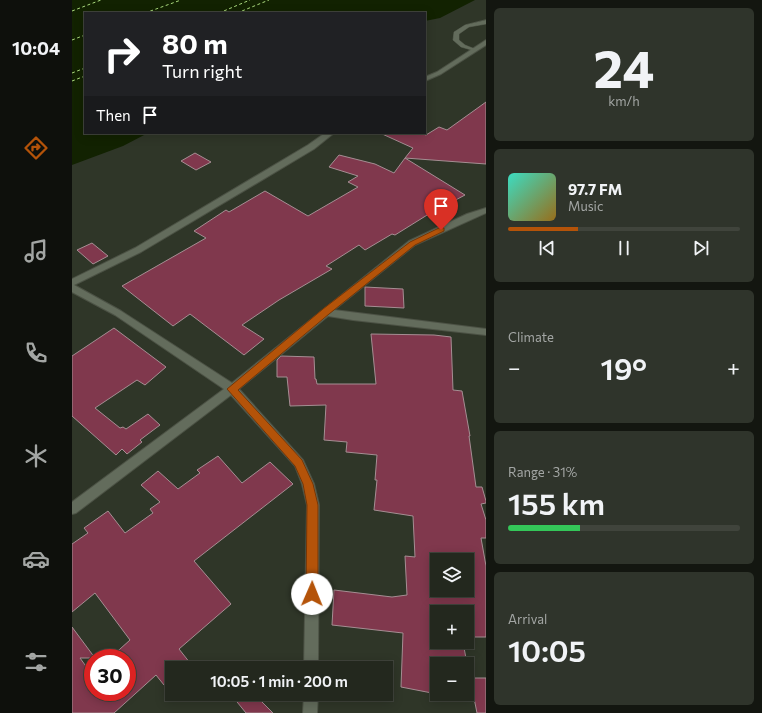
<!DOCTYPE html>
<html lang="en">
<head>
<meta charset="utf-8">
<style>
	body { margin:0; font-family:Commissioner,sans-serif; background:#2f342b; color:#f1f3f6; height:100vh; display:flex; flex-direction:column; font-size:15px; white-space:nowrap }
	* { box-sizing:border-box; margin:0 }
	p { font-size:13px; color:#a3a6a4 }
	.icon { flex:none; width:22px; height:22px; fill:none; stroke:currentColor; stroke-width:2; stroke-linecap:round; stroke-linejoin:round }
	.map { position:relative; flex:1; overflow:hidden }
	.drawer { display:flex; flex-direction:column; gap:8px; padding:8px; background:#131610; width:276px }
	.drawer>* { flex:none }
	.banner { position:absolute; left:12px; top:12px; width:342px; height:122px; border-radius:0px; box-shadow:0 2px 10px #0003,0 0 0 1px #40443c; background:#202124; color:#fff; overflow:hidden }
	.controls { position:absolute; left:358px; top:553px; display:grid; gap:8px }
	.controls a { display:grid; place-items:center; width:44px; height:44px; border-radius:0px; background:#23281e; box-shadow:0 2px 10px #0003,0 0 0 1px #40443c; font-size:20px }
	.speed { position:absolute; left:12px; top:649px; display:flex; gap:8px; font-size:20px; font-weight:700; text-align:center }
	.speed>* { display:grid; place-content:center; width:52px; height:52px; border-radius:50%; background:#23281e; box-shadow:0 2px 10px #0003,0 0 0 1px #40443c; line-height:1 }
	.speed .limit { border:6px solid #d22; background:#fff; color:#111 }
	.pin { position:absolute; display:grid; place-items:center; width:34px; height:34px; color:#fff; margin:-41px -17px; border-radius:50% 50% 50% 0; rotate:-45deg; box-shadow:0 0 4px #0007 }
	.pin .icon { rotate:45deg }
	.me { position:absolute; width:44px; margin:-22px; rotate:1deg; stroke-linejoin:round; filter:drop-shadow(0 0 3px #0008) }
	.turn { display:flex; align-items:center; gap:14px; height:84px; padding:0 12px; font-size:18px }
	.turn .icon { width:52px; height:52px; stroke-width:2.5 }
	.turn b { display:block; font-size:28px; line-height:34px }
	.then { display:flex; align-items:center; height:38px; padding:0 12px; background:#0003; gap:8px; font-size:15px }
	.big { font-size:30px; font-weight:600; line-height:1.1 }
	.drawer .card { flex:1; display:flex; flex-direction:column; justify-content:center; gap:6px; min-width:0; padding:0 14px; border-radius:6px; background:#2f342b }
	.drawer .dial { align-items:center; gap:0 }
	.dial b { font-size:52px; line-height:1 }
	.song { display:flex; align-items:center; gap:12px }
	.cover { width:48px; height:48px; border-radius:6px; background:linear-gradient(135deg,hsl(170 70% 55%),hsl(40 70% 35%)) }
	.played { height:4px; border-radius:2px; background:linear-gradient(90deg,#b45309 30%,#40443c 30%) }
	.keys { display:flex; justify-content:space-around; direction:ltr }
	.heat { display:flex; justify-content:space-between; align-items:center; font-size:22px; direction:ltr }
	.charge { height:6px; border-radius:3px; background:linear-gradient(90deg,#34c759 31%,#40443c 0) }
	.trip { position:absolute; left:93px; top:661px; width:228px; height:40px; border-radius:0px; background:#23281e; box-shadow:0 2px 10px #0003,0 0 0 1px #40443c; font-weight:600; line-height:40px; text-align:center }
	main { display:flex; flex:1; min-height:0 }
	.tabs { display:flex; flex-direction:column; width:72px; justify-content:space-around; align-items:center; background:#0e100c; color:#a3a6a4 }
	.tabs .icon { width:28px; height:28px }
	.tabs .current { color:#b45309 }
	.tabs b { font-size:18px; color:#f1f3f6 }
	.map>svg:first-child { display:block }
</style>
</head>
<body>
<main>
<nav class="tabs">
<b>10:04</b>
<svg class="icon current" aria-label="directions" viewBox="0 0 24 24"><path d="M12 3l9 9-9 9-9-9zM9 14v-3h6M13 9l2 2-2 2"/></svg>
<svg class="icon" aria-label="music" viewBox="0 0 24 24"><path d="M9 18V5l10-2v13"/><circle cx="6" cy="18" r="3"/><circle cx="16" cy="16" r="3"/></svg>
<svg class="icon" aria-label="phone" viewBox="0 0 24 24"><path d="M5 4h4l2 5-3 2q2 4 5 5l2-3 5 2v4C11 20 4 13 5 4z"/></svg>
<svg class="icon" aria-label="climate" viewBox="0 0 24 24"><path d="M12 3v18M4 7l16 10M4 17L20 7"/></svg>
<svg class="icon" aria-label="car" viewBox="0 0 24 24"><path d="M5 17H2v-5l4-1 3-4h7l3 4 3 1v5h-3M9 17h6M6 11h13"/><circle cx="7" cy="17" r="2"/><circle cx="17" cy="17" r="2"/></svg>
<svg class="icon" aria-label="filters" viewBox="0 0 24 24"><path d="M4 7h16M4 17h16"/><circle cx="9" cy="7" r="2"/><circle cx="15" cy="17" r="2"/></svg>
</nav>
<div class="map">
<svg width="414" height="713" viewBox="0 0 414 713">
	<rect width="100%" height="100%" fill="#2f3628"/>
	<!-- water -->
	<polygon fill="#122201" points="0,0 403,0 368,18 353,21 353,13 13,13 13,133 76,133 51,146 0,165"/>
	<g fill="none" stroke-linecap="round" stroke-linejoin="round">
		<!-- ferry -->
		<g stroke="#aada7d" stroke-width="1" stroke-dasharray="3 2.5" stroke-linecap="butt">
			<polyline points="0,11 29,0"/>
			<polyline points="73,13 109,0"/>
			<polyline points="147,13 178,0"/>
			<polyline points="165,13 197,0"/>
			<polyline points="0,40 13,35"/>
			<polyline points="0,73 13,68"/>
			<polyline points="0,81 13,76"/>
		</g>
	</g>
	<!-- building -->
	<g fill="#80384d" stroke="#a58e93" fill-rule="evenodd">
		<polygon points="414,102 414,164 333,158 341,148 308,133 348,133 354,135 367,127 375,130"/>
		<polygon points="123,153 139,162 124,170 109,161"/>
		<polygon points="267,155 303,164 322,173 333,158 393,195 378,203 366,215 360,212 323,235 320,234 293,250 287,245 254,266 260,269 207,300 170,325 192,339 172,355 118,314 101,326 50,286 134,238 122,231 154,210 157,212 193,191 236,216 286,187 276,182 286,176 257,167"/>
		<polygon points="20,243 36,256 21,264 5,250"/>
		<polygon points="293,287 331,289 332,308 293,306"/>
		<polygon points="42,328 94,367 73,385 65,380 23,408 48,428 51,427 54,429 76,414 88,425 68,440 70,442 55,454 50,449 44,455 0,416 0,356"/>
		<path d="M299 334 362 335 379 337 381 390 390 391 398 436H397L404 487H410L414 501V503L409 504 414 520V538H409L414 566V637H395V612H365V642H391L395 664H365V694L329 687 331 633 260 625 262 590 320 597 335 595 333 556 343 557 341 516 302 510 305 480H303L305 455 274 452 275 442 252 440 254 405 218 406 215 377H205V360L209 356 242 357 243 379H244L245 384H304ZM365 560H395V590H365Z"/>
		<polygon points="146,456 170,483 198,462 221,484 122,561 159,604 107,649 122,668 100,668 100,678 92,685 84,675 42,713 0,713 0,627 23,658 8,658 21,676 21,692 55,692 55,658 38,658 58,640 23,593 0,612 0,544 16,533 12,528 36,511 53,533 81,513 78,509 88,502 69,485 86,471 106,489 128,473 125,470"/>
		<polygon points="398,678 414,678 414,713 405,713"/>
		<polygon points="163,694 187,694 185,697 201,713 174,713 161,697"/>
	</g>
	<g fill="none" stroke-linecap="round" stroke-linejoin="round">
		<defs>
			<polygon id="lane" points="414,20 414,24 397,27 387,34 387,40 393,45 403,49 403,51 389,47 381,40 382,32 393,25"/>
			<g id="street">
				<polygon points="414,40 414,45 369,74 353,81 353,77 365,72"/>
				<polygon points="253,133 262,133 242,149 69,252 2,285 49,311 160,383 337,241 395,214 414,208 414,213 343,245 262,310 414,329 414,335 281,320 256,316 167,389 231,460 242,484 247,505 246,668 232,668 235,505 230,484 223,466 159,395 4,513 0,514 0,502 152,389 43,315 0,292 0,279 63,248 236,145"/>
				<polygon points="232,694 246,694 245,713 231,713"/>
			</g>
		</defs>
		<!-- lane casing -->
		<use href="#lane" stroke="#4c5245" stroke-width="1"/>
		<!-- street casing -->
		<use href="#street" stroke="#4c5245" stroke-width="2"/>
		<!-- lane -->
		<use href="#lane" fill="#636c5c" fill-rule="evenodd"/>
		<!-- street -->
		<use href="#street" fill="#636c5c" fill-rule="evenodd"/>
	</g>
	<!-- route -->
	<polygon fill="#b45309" stroke="#753606" points="369,227 372,228 372,231 343,245 257,314 166,390 230,460 241,484 246,505 246,594 244,598 240,600 236,598 234,594 235,505 231,484 223,466 155,389 251,309 338,242"/>
</svg>
<div class="controls">
<a><svg class="icon" aria-label="layers" viewBox="0 0 24 24"><path d="M12 4l9 5-9 5-9-5zM3 14l9 5 9-5"/></svg></a>
<a>+</a>
<a>−</a>
</div>
<div class="speed"><div class="limit">30</div></div>
<div class="pin" style="left:369px;top:230px;background:#d93025"><svg class="icon" aria-label="arrive" viewBox="0 0 24 24"><path d="M6 21V4h12l-3 4 3 4H6"/></svg></div>
<svg class="me" style="left:240px;top:594px" viewBox="-20 -20 40 40"><circle r="19" fill="#fff"/><path d="M0-13L10 11 0 6-10 11z" fill="#b45309"/></svg>
<div class="trip">10:05 · 1 min · 200 m</div>
<div class="banner">
<div class="turn"><svg class="icon" aria-label="right" viewBox="0 0 24 24"><path d="M7 20v-9h11M14 6l5 5-5 5"/></svg><div><b>80 m</b>Turn right</div></div>
<div class="then">Then<svg class="icon" aria-label="arrive" viewBox="0 0 24 24"><path d="M6 21V4h12l-3 4 3 4H6"/></svg></div>
</div>
</div>
<section class="drawer">
<div class="card dial"><b>24</b><p>km/h</p></div>
<div class="card">
<div class="song"><i class="cover"></i><div><b>97.7 FM</b><p>Music</p></div></div>
<div class="played"></div>
<div class="keys"><svg class="icon" aria-label="previous" viewBox="0 0 24 24"><path d="M18 5L8 12l10 7zM5 5v14"/></svg><svg class="icon" aria-label="pause" viewBox="0 0 24 24"><path d="M8 5v14M16 5v14"/></svg><svg class="icon" aria-label="next" viewBox="0 0 24 24"><path d="M6 5l10 7-10 7zM19 5v14"/></svg></div>
</div>
<div class="card"><p>Climate</p>
<div class="heat"><a>−</a><b class="big">19°</b><a>+</a></div>
</div>
<div class="card"><p>Range · 31%</p><b class="big">155 km</b><div class="charge"></div></div>
<div class="card"><p>Arrival</p><b class="big">10:05</b></div>
</section>
</main>
</body>
</html>
